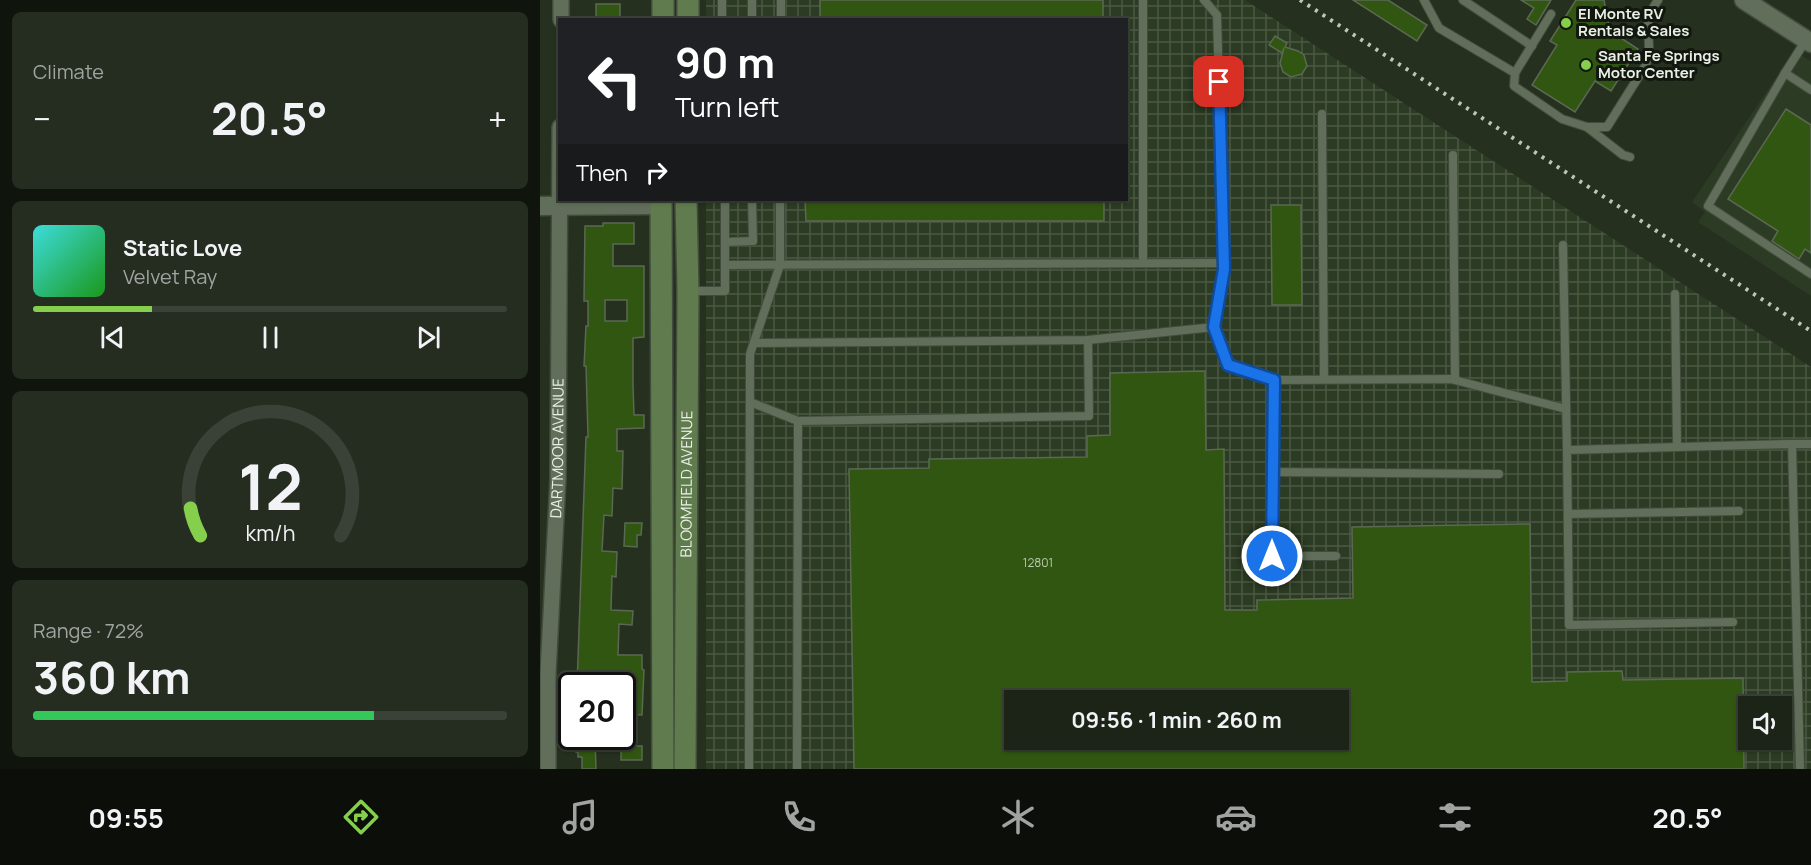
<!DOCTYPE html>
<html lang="en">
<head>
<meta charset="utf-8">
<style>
	body { margin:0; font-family:Manrope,sans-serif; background:#252c20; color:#f1f3f6; height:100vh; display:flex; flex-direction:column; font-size:22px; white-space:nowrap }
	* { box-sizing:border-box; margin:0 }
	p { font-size:20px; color:#a0a4a1 }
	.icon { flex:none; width:33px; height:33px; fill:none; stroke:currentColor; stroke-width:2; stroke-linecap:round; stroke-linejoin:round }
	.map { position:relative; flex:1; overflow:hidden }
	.drawer { display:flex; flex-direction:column; gap:12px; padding:12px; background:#0f140d; width:540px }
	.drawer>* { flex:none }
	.guide { position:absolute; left:18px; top:18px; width:570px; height:183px; border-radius:0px; box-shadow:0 2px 4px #0004,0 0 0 2px #3a4136; background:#202124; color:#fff; overflow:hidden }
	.controls { position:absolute; left:1198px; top:696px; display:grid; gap:12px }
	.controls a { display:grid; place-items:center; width:54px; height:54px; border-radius:0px; background:#1c2417; box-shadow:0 2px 4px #0004,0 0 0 2px #3a4136; font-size:30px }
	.speed { position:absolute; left:18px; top:672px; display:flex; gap:12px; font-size:30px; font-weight:700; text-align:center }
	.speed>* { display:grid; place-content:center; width:78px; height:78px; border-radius:50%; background:#1c2417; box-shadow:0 2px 4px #0004,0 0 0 2px #3a4136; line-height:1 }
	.speed .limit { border:3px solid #111; border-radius:9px; background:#fff; color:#111 }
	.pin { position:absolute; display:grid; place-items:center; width:51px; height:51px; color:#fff; margin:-26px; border-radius:12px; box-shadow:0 3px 9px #0006 }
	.me { position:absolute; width:66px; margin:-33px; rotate:0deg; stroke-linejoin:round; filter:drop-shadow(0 0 4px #0008) }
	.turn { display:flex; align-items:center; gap:21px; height:126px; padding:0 18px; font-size:27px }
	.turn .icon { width:78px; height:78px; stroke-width:2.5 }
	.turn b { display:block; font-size:42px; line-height:51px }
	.then { display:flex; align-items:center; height:57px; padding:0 18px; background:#0003; gap:12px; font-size:22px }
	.big { font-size:45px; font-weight:700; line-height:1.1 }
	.drawer .card { flex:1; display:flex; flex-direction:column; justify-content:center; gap:9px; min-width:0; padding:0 21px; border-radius:9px; background:#252c20 }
	.drawer .dial { align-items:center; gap:0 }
	.dial svg { height:156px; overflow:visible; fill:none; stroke:#3a4136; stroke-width:7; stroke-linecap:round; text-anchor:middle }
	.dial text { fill:#f1f3f6; stroke:none }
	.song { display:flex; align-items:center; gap:18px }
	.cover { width:72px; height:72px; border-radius:9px; background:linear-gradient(135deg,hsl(180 70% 55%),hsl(120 70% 35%)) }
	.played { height:6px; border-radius:3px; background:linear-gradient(90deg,#85cf4d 25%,#3a4136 25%) }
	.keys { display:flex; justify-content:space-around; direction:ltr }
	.heat { display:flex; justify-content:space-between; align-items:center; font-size:33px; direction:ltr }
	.charge { height:9px; border-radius:4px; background:linear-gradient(90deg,#34c759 72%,#3a4136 0) }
	.trip { position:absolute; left:464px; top:690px; width:345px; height:60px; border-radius:0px; background:#1c2417; box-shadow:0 2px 4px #0004,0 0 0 2px #3a4136; font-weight:700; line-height:60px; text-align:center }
	.dock { display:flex; height:96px; justify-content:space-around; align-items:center; background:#0b0e09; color:#a0a4a1 }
	.dock .icon { width:42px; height:42px }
	.dock .on { color:#85cf4d }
	.dock b { font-size:27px; color:#f1f3f6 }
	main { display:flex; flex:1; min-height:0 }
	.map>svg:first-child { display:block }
</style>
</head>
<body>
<main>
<section class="drawer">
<div class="card"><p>Climate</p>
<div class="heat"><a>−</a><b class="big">20.5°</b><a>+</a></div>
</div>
<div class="card">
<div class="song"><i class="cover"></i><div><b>Static Love</b><p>Velvet Ray</p></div></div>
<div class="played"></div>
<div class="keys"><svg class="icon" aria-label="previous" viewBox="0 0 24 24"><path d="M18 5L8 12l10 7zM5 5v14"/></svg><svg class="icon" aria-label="pause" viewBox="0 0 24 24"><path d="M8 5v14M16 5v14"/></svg><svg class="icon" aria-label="next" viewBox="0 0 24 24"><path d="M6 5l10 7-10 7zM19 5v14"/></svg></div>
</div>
<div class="card dial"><svg viewBox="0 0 100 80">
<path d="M14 69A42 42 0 1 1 86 69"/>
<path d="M14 69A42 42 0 0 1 9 55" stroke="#85cf4d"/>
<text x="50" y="56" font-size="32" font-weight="700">12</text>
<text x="50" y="72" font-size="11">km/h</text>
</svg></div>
<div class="card"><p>Range · 72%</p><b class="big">360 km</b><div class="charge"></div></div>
</section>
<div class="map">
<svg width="1271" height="769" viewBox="0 0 1271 769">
	<defs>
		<pattern id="industrial-grid" width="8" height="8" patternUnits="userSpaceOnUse" patternTransform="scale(1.5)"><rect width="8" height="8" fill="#2c3b23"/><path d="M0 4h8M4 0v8" fill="none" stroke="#4b5843"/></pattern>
	</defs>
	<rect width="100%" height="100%" fill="#25301f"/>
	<!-- built -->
	<polygon fill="#2c3b23" points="1254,51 1271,61 1271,296 1158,222 1165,212 1152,202"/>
	<!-- industrial -->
	<path fill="url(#industrial-grid)" fill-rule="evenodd" d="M166 0H705L1271 367V769H166V200H586V20H166ZM474 700H798V740H474ZM1209 706H1242V740H1209Z"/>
	<!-- building -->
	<g fill="#315611" stroke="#5b6854" stroke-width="1.5" fill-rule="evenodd">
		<rect x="280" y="0" width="283" height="20"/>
		<polygon points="813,0 848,0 887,25 877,41"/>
		<polygon points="981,0 1011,0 996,25 987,19 994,8"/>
		<polygon points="1036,0 1064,0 1070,31 1098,49 1071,91 1055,81 1035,112 992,85 1017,45 1010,41"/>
		<polygon points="56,4 80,4 80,17 77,17 77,20 56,20"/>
		<polygon points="735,36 747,43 745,47 758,51 764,55 767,66 762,74 751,77 743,72 740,63 744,48 742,53 729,45"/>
		<polygon points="1246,109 1271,125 1271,253 1265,249 1259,259 1232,241 1238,231 1188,199"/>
		<polygon points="265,200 564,200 564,221 266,221"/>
		<polygon points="731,205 761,205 762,305 732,305"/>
		<path d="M63 223H94V244H73V266H104V337L93 338V385L94 415H104V428L77 429V451H83L82 489 73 488 72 516 64 515 62 551 77 552 76 577 72 576 71 610 93 611 92 625 79 624 78 655H102V669L104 670 102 715 82 714V686H37L46 437H48L46 366H44L46 326H48V301H44L45 226H63ZM65 300H87V321H65Z"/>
		<path d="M665 371 666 450 684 449 685 610H717V600L813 598 812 527 990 524 992 682 1027 681V672L1082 671 1083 680 1203 678 1204 769H314L309 469 389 468V459L547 457V436L570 435V373ZM474 700H798V740H474Z"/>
		<polygon points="85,523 102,523 101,535 97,535 97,547 84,546"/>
		<polygon points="41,736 55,736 56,769 42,769 42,757 38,757 38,752 36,752 36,741 41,741"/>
		<rect x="81" y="746" width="21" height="14"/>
	</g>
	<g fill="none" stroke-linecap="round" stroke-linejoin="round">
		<defs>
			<g id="service">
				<polyline points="182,0 182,20"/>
				<polyline points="212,0 212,20"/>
				<polyline points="603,0 603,263"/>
				<polyline points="664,0 677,15 684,269 674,327 688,365 734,380 911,379 1026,409"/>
				<polyline points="884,0 899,28 975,73"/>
				<polyline points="923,0 992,46"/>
				<polyline points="1011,14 975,73 974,86 1022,119 1047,127 1067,127 1106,65 1109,49 1108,16 1118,0"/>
				<polyline points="241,20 241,0"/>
				<polyline points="1266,40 1245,73 1271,90"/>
				<polyline points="1245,73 1168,206 1271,274"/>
				<polyline points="782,114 784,379"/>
				<polyline points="1047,127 1083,155 1090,157"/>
				<polyline points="913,155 915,380"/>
				<polyline points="185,242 213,241 212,200"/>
				<polyline points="1023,245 1027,450"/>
				<polyline points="185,265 684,263"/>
				<polyline points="150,291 185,291 185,200"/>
				<polyline points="1135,294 1137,447"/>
				<polyline points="214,343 548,340 674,327"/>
				<polyline points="734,380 732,556 796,556"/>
				<polyline points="210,402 258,421 549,416 548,340"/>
				<polyline points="1252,444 1271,444"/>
				<polyline points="733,472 959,474"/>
				<polyline points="1028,514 1199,511"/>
				<polyline points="1193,622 1029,625 1027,450 1252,444 1260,769"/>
				<polyline points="209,769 210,354 240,265 240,200"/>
				<polyline points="257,769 258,421"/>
			</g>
			<g id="minor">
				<polyline points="21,20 21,0"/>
				<path id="s1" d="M8 769V673L18 479 20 127"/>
			</g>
			<g id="tertiary">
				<polyline points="1204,0 1271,43"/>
				<polyline points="0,206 121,205"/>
			</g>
			<g id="secondary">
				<polyline points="123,20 123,0"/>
				<polyline points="148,20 148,0"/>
				<polyline points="121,200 123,769"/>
				<path id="s2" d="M145 769 148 291 146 200"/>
			</g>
		</defs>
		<!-- service casing -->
		<use href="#service" stroke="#424c3d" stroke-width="10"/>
		<!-- minor casing -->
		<use href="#minor" stroke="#424c3d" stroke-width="18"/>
		<!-- tertiary casing -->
		<use href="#tertiary" stroke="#424c3d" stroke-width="21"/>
		<!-- secondary casing -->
		<use href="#secondary" stroke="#424c3d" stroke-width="24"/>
		<!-- service -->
		<use href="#service" stroke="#616e5a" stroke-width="8"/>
		<!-- minor -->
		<use href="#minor" stroke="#616e5a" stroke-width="15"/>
		<!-- tertiary -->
		<use href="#tertiary" stroke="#616e5a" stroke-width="18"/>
		<!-- secondary -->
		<use href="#secondary" stroke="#607b4d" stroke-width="21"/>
		<!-- rail -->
		<polyline stroke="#bec5b9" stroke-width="4" stroke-dasharray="3 6" stroke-linecap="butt" points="760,0 1271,331"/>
	</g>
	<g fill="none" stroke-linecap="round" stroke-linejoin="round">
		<defs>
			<polyline id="route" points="679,82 684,269 674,327 688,365 734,380 732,556"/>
		</defs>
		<!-- route casing -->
		<use href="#route" stroke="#114b97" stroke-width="15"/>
		<!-- route -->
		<use href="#route" stroke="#1a73e8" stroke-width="10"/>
	</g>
	<!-- markers -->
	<g fill="#85cf4d" stroke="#12170f" stroke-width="2">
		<circle cx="1026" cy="23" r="6"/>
		<circle cx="1046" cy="65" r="6"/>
	</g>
	<g text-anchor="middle" stroke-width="6" stroke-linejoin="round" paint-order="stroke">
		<!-- number labels -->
		<g font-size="12" fill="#bac9af">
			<text x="498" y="567">12801</text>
		</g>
		<!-- poi labels -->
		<g font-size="15" font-weight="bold" fill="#e8efe4" stroke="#12170f" text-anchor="start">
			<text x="1038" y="19">El Monte RV<tspan x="1038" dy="17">Rentals &amp; Sales</tspan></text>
			<text x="1058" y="61">Santa Fe Springs<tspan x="1058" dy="17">Motor Center</tspan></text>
		</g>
		<!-- street labels -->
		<g font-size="15" fill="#e8efe4" stroke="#12170f">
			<text dy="5" stroke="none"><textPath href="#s1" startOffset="321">DARTMOOR AVENUE</textPath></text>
			<text dy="5" stroke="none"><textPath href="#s2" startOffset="285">BLOOMFIELD AVENUE</textPath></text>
		</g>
	</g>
</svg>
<div class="controls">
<a><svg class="icon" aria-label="sound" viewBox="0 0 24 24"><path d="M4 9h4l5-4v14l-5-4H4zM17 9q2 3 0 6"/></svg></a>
</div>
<div class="speed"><div class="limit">20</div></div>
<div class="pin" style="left:679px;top:82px;background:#d93025"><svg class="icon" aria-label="arrive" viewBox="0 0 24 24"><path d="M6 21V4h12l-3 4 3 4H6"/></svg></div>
<svg class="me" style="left:732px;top:556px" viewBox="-20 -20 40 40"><circle r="17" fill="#1a73e8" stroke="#fff" stroke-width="3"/><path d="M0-11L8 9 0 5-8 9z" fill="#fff"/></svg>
<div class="trip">09:56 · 1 min · 260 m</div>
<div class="guide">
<div class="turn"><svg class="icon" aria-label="left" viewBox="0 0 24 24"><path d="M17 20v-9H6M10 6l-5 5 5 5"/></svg><div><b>90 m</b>Turn left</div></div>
<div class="then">Then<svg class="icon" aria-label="right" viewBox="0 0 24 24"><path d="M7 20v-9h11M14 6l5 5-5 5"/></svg></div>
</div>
</div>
</main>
<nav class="dock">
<b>09:55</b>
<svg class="icon on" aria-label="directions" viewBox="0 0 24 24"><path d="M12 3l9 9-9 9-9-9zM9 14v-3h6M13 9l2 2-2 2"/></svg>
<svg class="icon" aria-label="music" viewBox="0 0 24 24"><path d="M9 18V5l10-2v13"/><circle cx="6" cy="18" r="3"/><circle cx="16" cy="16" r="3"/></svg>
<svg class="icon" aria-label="phone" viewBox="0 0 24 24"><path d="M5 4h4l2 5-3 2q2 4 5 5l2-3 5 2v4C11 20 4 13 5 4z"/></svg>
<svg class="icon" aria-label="climate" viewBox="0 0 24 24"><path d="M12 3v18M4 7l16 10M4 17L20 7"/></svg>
<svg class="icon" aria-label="car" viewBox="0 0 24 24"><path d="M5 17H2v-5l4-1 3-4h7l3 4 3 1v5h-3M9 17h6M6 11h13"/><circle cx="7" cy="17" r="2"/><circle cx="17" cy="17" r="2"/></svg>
<svg class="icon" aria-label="filters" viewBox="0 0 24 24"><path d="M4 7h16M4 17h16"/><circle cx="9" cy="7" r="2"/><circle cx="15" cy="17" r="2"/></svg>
<b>20.5°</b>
</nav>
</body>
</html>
